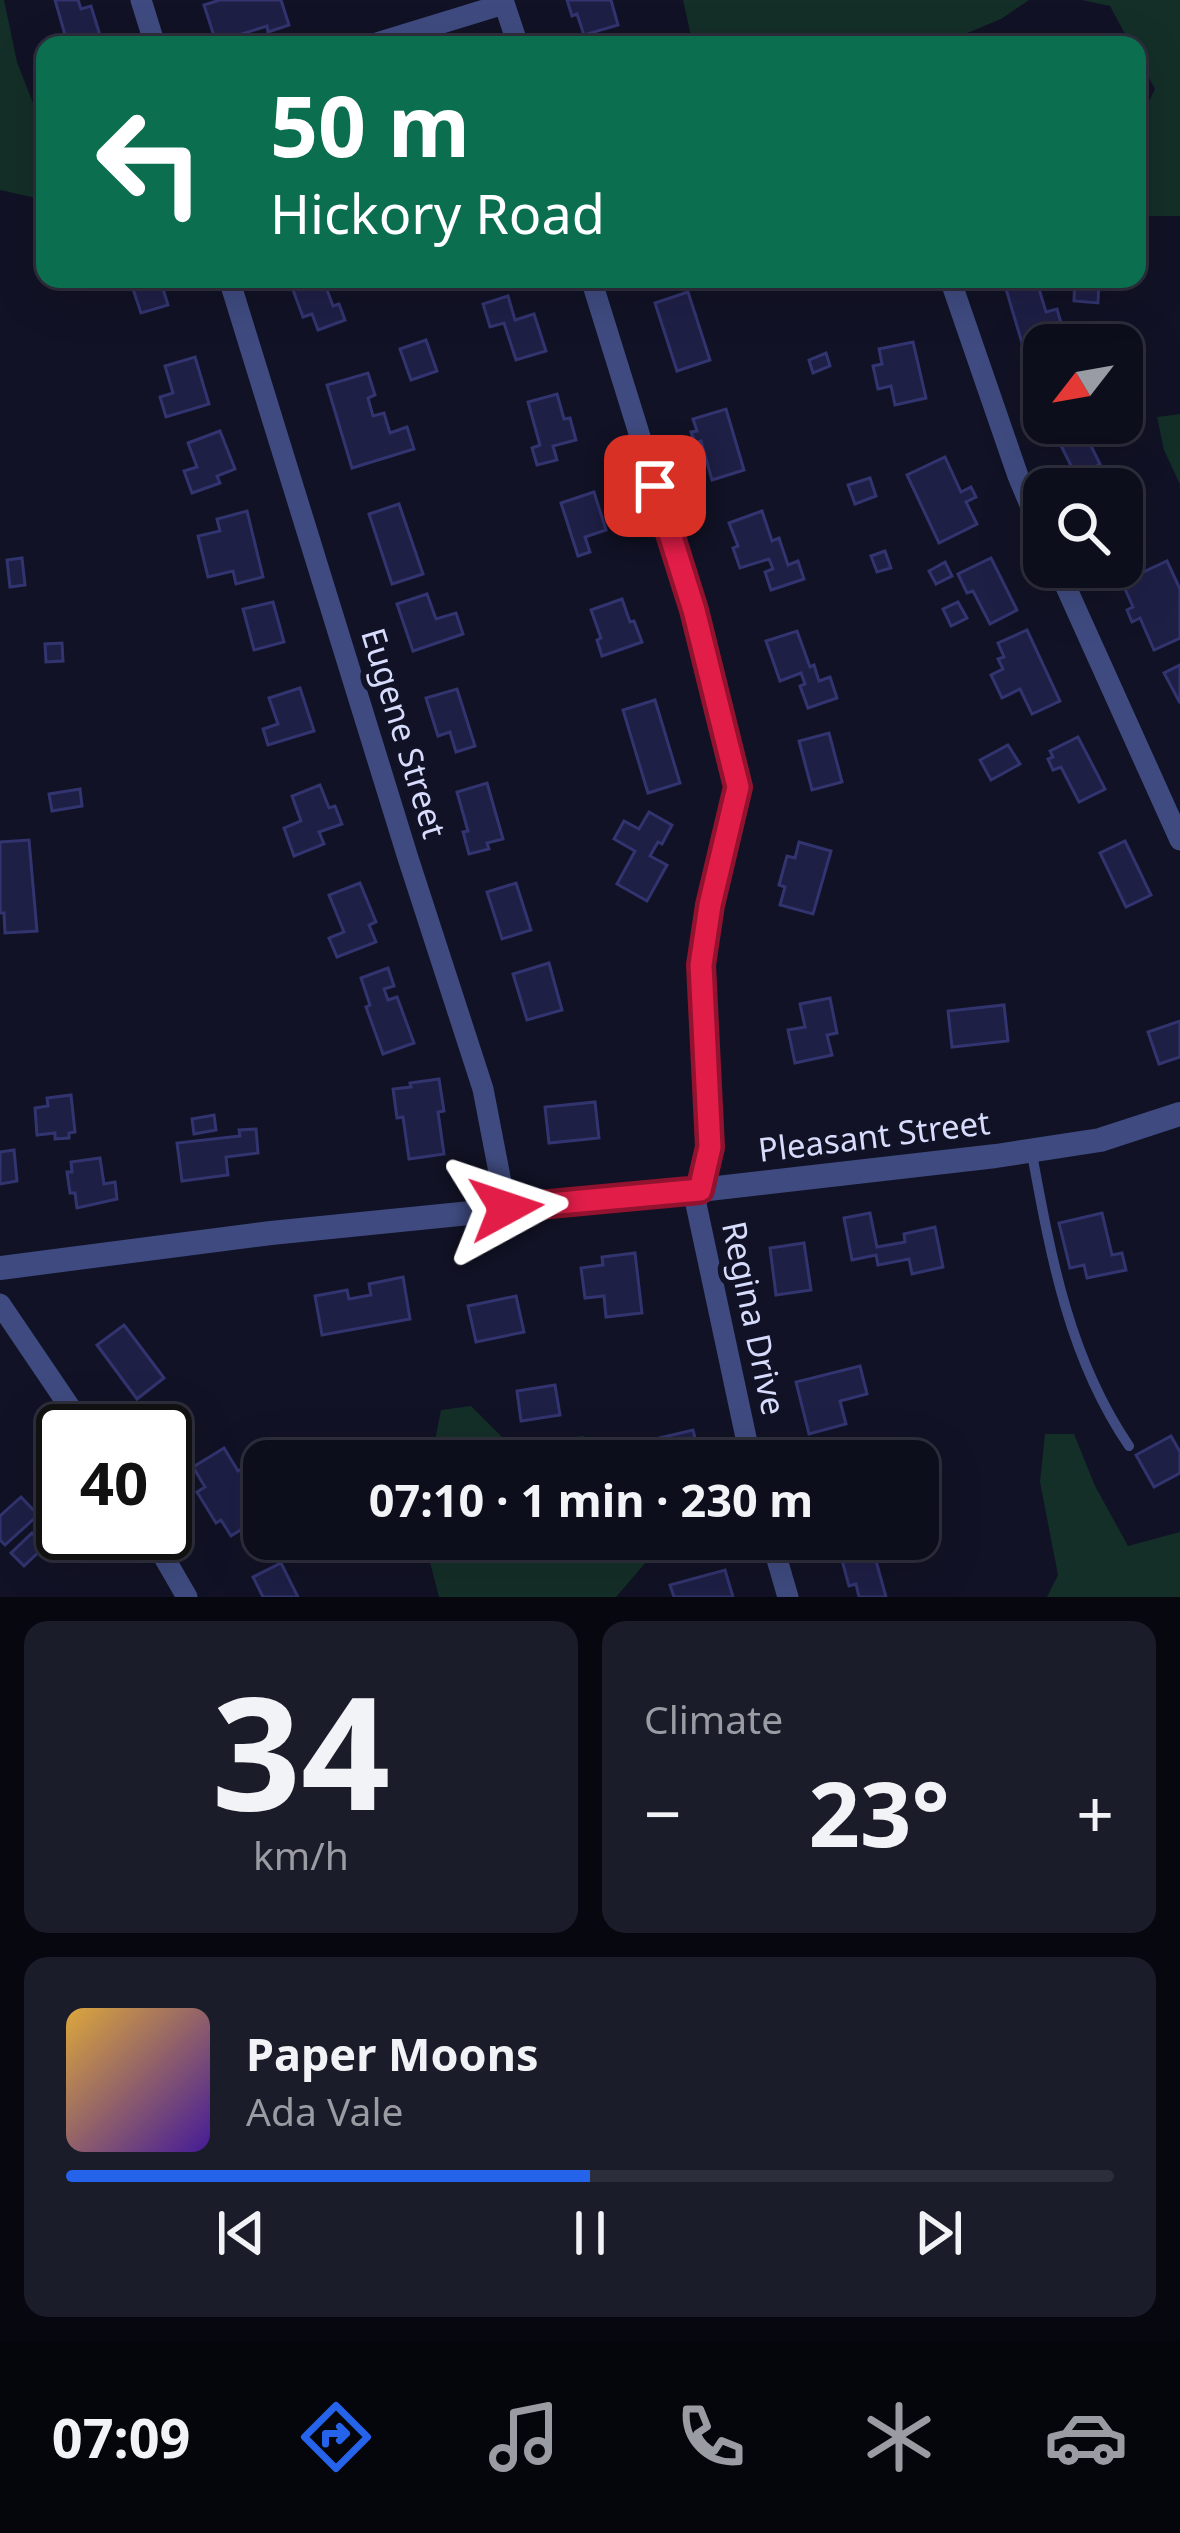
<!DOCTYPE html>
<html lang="en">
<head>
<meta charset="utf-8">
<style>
	body { margin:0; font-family:"Noto Sans",sans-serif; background:#1b1c29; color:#f1f3f6; height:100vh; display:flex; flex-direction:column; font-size:45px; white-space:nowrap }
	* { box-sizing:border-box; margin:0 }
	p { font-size:39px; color:#9a9ca3 }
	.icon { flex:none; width:66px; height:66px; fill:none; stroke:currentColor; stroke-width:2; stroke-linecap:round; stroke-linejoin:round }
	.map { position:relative; height:1597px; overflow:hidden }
	.panel { display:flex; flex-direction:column; gap:24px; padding:24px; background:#07080f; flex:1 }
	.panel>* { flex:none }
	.top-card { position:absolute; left:36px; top:36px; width:1110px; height:252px; border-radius:24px; box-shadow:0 12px 48px #0002,0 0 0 3px #2d2e3b; background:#0b6e4f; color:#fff; overflow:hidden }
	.needle { width:78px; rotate:239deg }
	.tools { position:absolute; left:1023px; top:324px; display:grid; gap:24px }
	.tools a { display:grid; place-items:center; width:120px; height:120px; border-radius:24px; background:#0d0e1c; box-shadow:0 12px 48px #0002,0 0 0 3px #2d2e3b; font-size:60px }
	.speed { position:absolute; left:36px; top:1404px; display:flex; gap:24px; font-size:60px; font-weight:700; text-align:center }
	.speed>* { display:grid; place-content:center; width:156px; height:156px; border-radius:50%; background:#0d0e1c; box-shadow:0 12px 48px #0002,0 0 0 3px #2d2e3b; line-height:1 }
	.speed .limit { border:6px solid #111; border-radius:18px; background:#fff; color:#111 }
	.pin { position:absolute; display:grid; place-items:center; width:102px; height:102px; color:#fff; margin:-51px; border-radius:24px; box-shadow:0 6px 18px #0006 }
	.me { position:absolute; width:132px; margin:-66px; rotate:85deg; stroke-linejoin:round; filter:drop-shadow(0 0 9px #0008) }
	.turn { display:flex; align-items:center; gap:42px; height:252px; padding:0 36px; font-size:54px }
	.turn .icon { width:156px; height:156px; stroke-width:2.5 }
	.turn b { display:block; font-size:84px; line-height:102px }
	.big { font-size:90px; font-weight:700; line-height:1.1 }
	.panel .widget { flex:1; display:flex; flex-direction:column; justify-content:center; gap:18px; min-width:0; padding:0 42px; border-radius:24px; background:#1b1c29 }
	.panel .dial { align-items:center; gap:0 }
	.dial b { font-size:156px; line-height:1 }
	.song { display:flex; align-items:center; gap:36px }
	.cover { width:144px; height:144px; border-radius:18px; background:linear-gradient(135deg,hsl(40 70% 55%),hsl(260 70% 35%)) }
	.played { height:12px; border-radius:6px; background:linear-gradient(90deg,#2563eb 50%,#2d2e3b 50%) }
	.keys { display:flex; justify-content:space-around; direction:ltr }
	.heat { display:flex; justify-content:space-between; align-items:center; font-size:66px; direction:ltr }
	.panel .tiles { flex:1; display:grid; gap:24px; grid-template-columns:1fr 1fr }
	.widget:last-child { grid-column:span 2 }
	.trip { position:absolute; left:243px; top:1440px; width:696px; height:120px; border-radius:24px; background:#0d0e1c; box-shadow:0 12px 48px #0002,0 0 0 3px #2d2e3b; font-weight:700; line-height:120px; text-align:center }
	.tabs { display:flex; height:192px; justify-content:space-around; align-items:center; background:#05060b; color:#9a9ca3 }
	.tabs .icon { width:84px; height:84px }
	.tabs .on { color:#2563eb }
	.tabs b { font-size:54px; color:#f1f3f6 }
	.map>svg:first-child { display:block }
</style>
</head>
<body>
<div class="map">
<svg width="1180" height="1597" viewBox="0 0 1180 1597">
	<rect width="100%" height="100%" fill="#111225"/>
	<!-- green -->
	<g fill="#142f28">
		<polygon points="0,0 4,0 17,62 45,134 45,200 0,190"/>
		<polygon points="683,0 1029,0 1001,19 953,39 904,45 693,45"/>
		<polygon points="1082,0 1180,0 1180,216 1143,216 1137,212 1137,125 1155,89 1137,56 1137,45 1131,45 1110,6"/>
		<polygon points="1180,414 1180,484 1164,450 1157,417"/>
		<polygon points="471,1406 510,1445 583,1436 618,1449 624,1461 431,1461 441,1410"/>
		<polygon points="1045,1434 1074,1434 1095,1486 1128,1546 1180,1532 1180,1597 1047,1597 1058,1575 1040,1482"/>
		<polygon points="424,1539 666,1539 616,1597 439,1597"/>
	</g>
	<!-- building -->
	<g fill="#1e1f45" stroke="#32346f" stroke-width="3">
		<polygon points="55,0 78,0 81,9 91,6 103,45 68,45"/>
		<polygon points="220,0 281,0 289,25 268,32 267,26 216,42 204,5"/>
		<polygon points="567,0 611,0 618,25 584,35 577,14 572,16"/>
		<polygon points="155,279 160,279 168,305 141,313 132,286"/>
		<polygon points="289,279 323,279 333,306 339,304 345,320 318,330 312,314 303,317"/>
		<polygon points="821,279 852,279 850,289 820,282"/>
		<polygon points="1036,279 1046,312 1057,309 1063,330 1022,343 1006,289"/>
		<polygon points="1075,279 1099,279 1098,303 1074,301"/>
		<polygon points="688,292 710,360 677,371 655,303"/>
		<polygon points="508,296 515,320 534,314 546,351 516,360 504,323 490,327 483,304"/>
		<polygon points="426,340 437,371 411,380 400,349"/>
		<polygon points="913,342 926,398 895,405 891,386 878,389 873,366 882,364 879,349"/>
		<polygon points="826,353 830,366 813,373 809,360"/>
		<polygon points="195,357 209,404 166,417 160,397 173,393 165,366"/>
		<polygon points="368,373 375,395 368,398 373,416 384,413 390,433 407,427 414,449 352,468 327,385"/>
		<polygon points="557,394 564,419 570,418 576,440 553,446 557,460 537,465 532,448 540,445 528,402"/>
		<polygon points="726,409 744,470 712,480 701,441 695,443 691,432 697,431 693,419"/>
		<polygon points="1050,423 1080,423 1082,426 1091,423 1100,441 1091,446 1100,464 1076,476"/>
		<polygon points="220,431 235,469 217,476 220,483 192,493 184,471 197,467 188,443"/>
		<polygon points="945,457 961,492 971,487 976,497 966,502 977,524 939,543 907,475"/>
		<polygon points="870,478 876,496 855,504 848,485"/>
		<polygon points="594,492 606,530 585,537 590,552 578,556 561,503"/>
		<polygon points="1131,501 1142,526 1131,531 1140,549 1122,558 1122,504"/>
		<polygon points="399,504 423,574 392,584 369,514"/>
		<polygon points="247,511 263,577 236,584 233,571 208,577 198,536 220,531 217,519"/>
		<polygon points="762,511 772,541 779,538 788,565 798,561 804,579 771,590 765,572 773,569 769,559 740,568 733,548 738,546 729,523"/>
		<polygon points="885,551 891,568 877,572 871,556"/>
		<polygon points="22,558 25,585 10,587 7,560"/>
		<polygon points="991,558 1017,610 990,624 973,591 967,593 958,574"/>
		<polygon points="1167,561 1180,589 1180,638 1154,650 1140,618 1132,622 1127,610 1133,607 1122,582"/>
		<polygon points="945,562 952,576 936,584 929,571"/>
		<polygon points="427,594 436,619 456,613 463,634 413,651 397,604"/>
		<polygon points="622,599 630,622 634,621 642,642 602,656 597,640 601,638 591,610"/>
		<polygon points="273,602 284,642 254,650 243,609"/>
		<polygon points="958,602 967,618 951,626 943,609"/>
		<polygon points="1027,630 1060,701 1032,714 1020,689 1002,698 991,675 1003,669 998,659 1004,657 998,643"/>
		<polygon points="797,631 810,667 814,665 819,681 830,677 837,698 808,708 800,686 805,684 801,673 780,681 766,641"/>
		<polygon points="62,643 63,661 46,662 45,644"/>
		<polygon points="1180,665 1180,703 1164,673"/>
		<polygon points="300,688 314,731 268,745 263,729 278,724 269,698"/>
		<polygon points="457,689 475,746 456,752 450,732 438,736 426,698"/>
		<polygon points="655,700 680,783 648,793 623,710"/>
		<polygon points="829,733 842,782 812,790 799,741"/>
		<polygon points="1078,737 1105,789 1079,802 1061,767 1053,770 1048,759 1053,757 1050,751"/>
		<polygon points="1008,745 1020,764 991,780 980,760"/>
		<polygon points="487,783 503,839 487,843 489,849 469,854 463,832 468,831 457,792"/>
		<polygon points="320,785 329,808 335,806 342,824 319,832 324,844 294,856 284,828 301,821 292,796"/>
		<polygon points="80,789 82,806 52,811 49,794"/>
		<polygon points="649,812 672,825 662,844 658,842 650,856 667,865 647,901 617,884 635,851 614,839 624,821 639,829"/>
		<polygon points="29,840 37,931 5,933 4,913 0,913 0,842"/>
		<polygon points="1125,841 1151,895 1126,907 1100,853"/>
		<polygon points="799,842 831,851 813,914 780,905 785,887 779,885 787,856 795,858"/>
		<polygon points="360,883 376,922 369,925 376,942 337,957 329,938 344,932 329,895"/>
		<polygon points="516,883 531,930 502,939 487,892"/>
		<polygon points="549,963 562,1010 527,1020 513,974"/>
		<polygon points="388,968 394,986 384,989 388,1000 397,997 414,1043 383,1054 366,1007 370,1005 361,978"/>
		<polygon points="830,998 837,1033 827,1035 832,1055 795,1063 788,1030 805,1027 800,1004"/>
		<polygon points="1004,1005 1008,1041 952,1047 948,1011"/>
		<polygon points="1180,1021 1180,1057 1159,1064 1148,1032"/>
		<polygon points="439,1079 444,1111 438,1112 444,1154 409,1159 403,1117 397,1118 393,1089 411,1087 410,1083"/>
		<polygon points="71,1095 75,1132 69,1133 69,1138 55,1139 55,1133 37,1135 35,1108 48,1106 47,1098"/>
		<polygon points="595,1102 599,1138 549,1143 545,1107"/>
		<polygon points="214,1115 216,1130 194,1134 192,1119"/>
		<polygon points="256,1129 258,1153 226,1157 228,1175 182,1181 177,1143 240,1136 239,1130"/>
		<polygon points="14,1150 17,1181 0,1184 0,1152"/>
		<polygon points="100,1158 104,1184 115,1182 117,1199 77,1208 75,1193 70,1193 67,1172 72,1172 71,1162"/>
		<polygon points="870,1213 877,1247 905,1242 904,1234 935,1227 943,1267 912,1274 909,1259 878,1265 876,1255 852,1260 844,1218"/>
		<polygon points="1102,1213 1112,1255 1122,1253 1126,1270 1087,1278 1084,1265 1070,1268 1059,1223"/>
		<polygon points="804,1243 811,1290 776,1295 770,1248"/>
		<polygon points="635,1253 642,1313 606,1317 604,1296 585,1298 581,1268 603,1265 602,1257"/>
		<polygon points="403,1277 410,1319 322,1335 315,1296 347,1290 349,1299 371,1295 369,1284"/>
		<polygon points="516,1296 524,1332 476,1342 468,1306"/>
		<polygon points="124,1325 164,1378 137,1399 97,1345"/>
		<polygon points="860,1366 867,1394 840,1401 846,1424 809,1434 796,1382"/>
		<polygon points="555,1385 560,1415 521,1421 517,1391"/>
		<polygon points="693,1430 701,1461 664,1461 659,1438"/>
		<polygon points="1171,1436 1180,1452 1180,1473 1154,1487 1136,1455"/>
		<polygon points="848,1446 852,1461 816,1461 814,1455"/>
		<polygon points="224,1448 238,1471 248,1465 261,1487 248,1495 261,1517 231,1536 221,1520 216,1523 197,1492 205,1487 193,1467"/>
		<polygon points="21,1497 38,1515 5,1545 0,1540 0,1516"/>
		<polygon points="32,1533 44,1547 24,1566 11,1553"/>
		<polygon points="864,1539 870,1539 886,1597 859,1597 856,1584 849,1586 838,1546"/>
		<polygon points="281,1563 298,1597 263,1597 253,1577"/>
		<polygon points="725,1570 733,1597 674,1597 670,1585"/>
	</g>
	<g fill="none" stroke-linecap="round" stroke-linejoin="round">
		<!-- service -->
		<path stroke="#3f4b80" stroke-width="10" d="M1032 1154C1051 1257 1069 1358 1129 1446"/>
		<!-- minor -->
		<g stroke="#3f4b80" stroke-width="21">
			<polyline points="141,0 155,45"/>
			<polyline points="503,0 518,45"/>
			<polyline points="370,45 504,4"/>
			<polyline points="229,279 408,858 483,1089 506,1208"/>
			<polyline points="591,279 694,610 738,787 710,905 701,965 710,1147 696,1204 751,1461"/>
			<polyline points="950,279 1018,476 1044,538"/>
			<polyline points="1057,567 1180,840"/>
			<polyline points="0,1304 86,1431"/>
			<polyline points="150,1533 187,1597"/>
			<polyline points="771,1539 788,1597"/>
		</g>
		<!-- tertiary -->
		<polyline stroke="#3f4b80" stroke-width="24" points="0,1268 271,1233 700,1190 996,1156 1100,1140 1180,1114"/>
	</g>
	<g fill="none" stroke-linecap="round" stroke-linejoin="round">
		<defs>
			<polyline id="route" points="506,1208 700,1190 710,1147 701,965 710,905 738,787 694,610 655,486"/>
		</defs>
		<!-- route casing -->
		<use href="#route" stroke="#92132f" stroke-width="30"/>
		<!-- route -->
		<use href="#route" stroke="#e11d48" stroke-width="21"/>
	</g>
	<g text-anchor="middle" stroke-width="12" stroke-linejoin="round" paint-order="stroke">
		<!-- street labels -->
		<g font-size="33" fill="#d8dcfc" stroke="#111225">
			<text transform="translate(404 733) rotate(73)" y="12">Eugene Street</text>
			<text transform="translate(874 1136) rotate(-7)" y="12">Pleasant Street</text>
			<text transform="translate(754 1318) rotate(78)" y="12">Regina Drive</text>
		</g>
	</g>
</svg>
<div class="tools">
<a><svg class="needle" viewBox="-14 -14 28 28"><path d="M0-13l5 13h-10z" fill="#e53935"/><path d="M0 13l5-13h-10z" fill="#9a9ca3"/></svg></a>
<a><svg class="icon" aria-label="search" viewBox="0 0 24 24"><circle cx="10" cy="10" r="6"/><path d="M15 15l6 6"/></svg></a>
</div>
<div class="speed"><div class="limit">40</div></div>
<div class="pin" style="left:655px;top:486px;background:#d93025"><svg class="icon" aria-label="arrive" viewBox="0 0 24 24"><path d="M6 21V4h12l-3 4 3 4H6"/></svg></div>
<svg class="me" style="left:506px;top:1208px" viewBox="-20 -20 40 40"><path d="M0-17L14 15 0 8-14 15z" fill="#e11d48" stroke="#fff" stroke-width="4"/></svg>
<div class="trip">07:10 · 1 min · 230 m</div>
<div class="top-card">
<div class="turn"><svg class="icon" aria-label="left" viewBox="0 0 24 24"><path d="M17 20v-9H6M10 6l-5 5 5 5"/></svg><div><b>50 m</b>Hickory Road</div></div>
</div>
</div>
<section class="panel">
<div class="tiles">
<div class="widget dial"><b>34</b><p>km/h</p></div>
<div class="widget"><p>Climate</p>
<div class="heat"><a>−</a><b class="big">23°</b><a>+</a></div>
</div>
<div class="widget">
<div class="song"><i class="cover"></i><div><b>Paper Moons</b><p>Ada Vale</p></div></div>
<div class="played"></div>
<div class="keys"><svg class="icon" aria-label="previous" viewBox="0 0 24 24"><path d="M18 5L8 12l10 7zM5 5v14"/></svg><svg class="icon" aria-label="pause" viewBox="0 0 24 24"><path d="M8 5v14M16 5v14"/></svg><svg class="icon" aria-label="next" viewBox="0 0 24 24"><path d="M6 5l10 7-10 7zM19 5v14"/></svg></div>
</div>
</div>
</section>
<nav class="tabs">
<b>07:09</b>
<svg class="icon on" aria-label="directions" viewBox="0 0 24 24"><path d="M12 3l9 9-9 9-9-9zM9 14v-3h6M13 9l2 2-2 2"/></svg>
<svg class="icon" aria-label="music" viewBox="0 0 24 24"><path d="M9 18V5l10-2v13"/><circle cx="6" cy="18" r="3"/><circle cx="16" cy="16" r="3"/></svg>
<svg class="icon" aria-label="phone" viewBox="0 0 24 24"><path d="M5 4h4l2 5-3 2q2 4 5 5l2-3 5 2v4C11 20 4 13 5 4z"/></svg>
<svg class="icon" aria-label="climate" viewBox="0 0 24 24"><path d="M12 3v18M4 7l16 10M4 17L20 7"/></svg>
<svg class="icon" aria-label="car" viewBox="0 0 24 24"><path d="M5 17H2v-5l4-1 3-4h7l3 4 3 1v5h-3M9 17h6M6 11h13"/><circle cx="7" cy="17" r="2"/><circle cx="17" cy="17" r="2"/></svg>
</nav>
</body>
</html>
